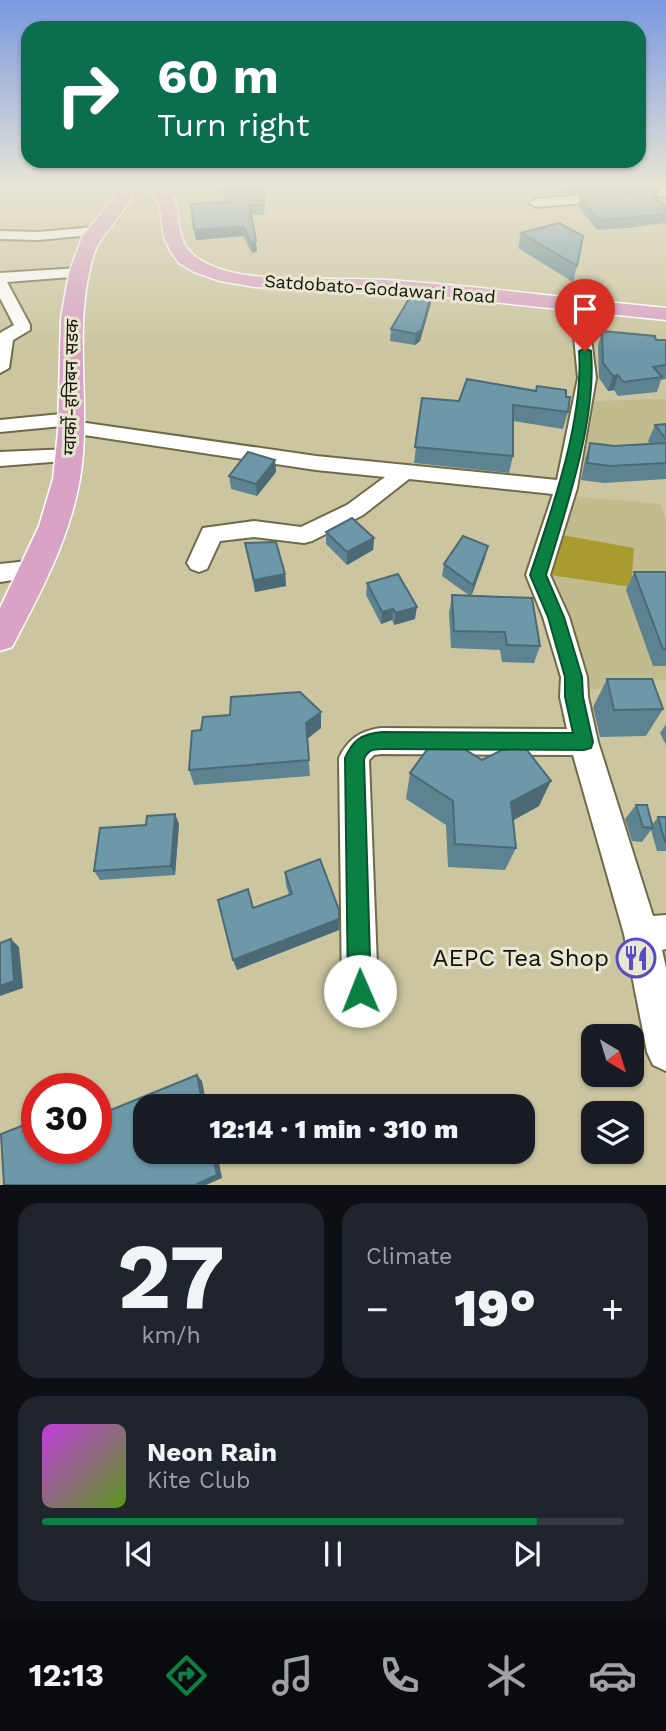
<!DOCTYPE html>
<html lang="en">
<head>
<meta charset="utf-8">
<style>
	body { margin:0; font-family:"Work Sans","Noto Sans Devanagari",sans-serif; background:#20242c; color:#f1f3f6; height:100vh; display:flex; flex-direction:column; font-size:26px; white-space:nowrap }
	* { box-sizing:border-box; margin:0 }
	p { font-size:23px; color:#9ea1a6 }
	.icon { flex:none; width:38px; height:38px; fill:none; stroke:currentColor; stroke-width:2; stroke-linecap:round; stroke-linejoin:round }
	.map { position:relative; height:1185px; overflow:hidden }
	.drawer { display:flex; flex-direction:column; gap:18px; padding:18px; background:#0d0f14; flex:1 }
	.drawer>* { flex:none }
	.banner { position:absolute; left:21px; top:21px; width:625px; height:147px; border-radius:21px; box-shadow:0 2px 5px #0004; background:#0b6e4f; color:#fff; overflow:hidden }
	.needle { width:46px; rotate:142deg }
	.controls { position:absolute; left:581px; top:1024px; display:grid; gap:14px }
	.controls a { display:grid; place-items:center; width:63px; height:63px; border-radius:14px; background:#171b24; box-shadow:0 2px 5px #0004; font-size:35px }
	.speed { position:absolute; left:21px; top:1073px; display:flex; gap:14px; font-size:35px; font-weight:700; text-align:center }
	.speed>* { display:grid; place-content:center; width:91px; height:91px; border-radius:50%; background:#171b24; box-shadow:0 2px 5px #0004; line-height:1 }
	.speed .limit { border:10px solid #d22; background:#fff; color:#111 }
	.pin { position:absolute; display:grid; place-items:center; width:60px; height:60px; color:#fff; margin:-72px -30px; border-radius:50% 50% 50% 0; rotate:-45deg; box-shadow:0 0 7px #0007 }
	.pin .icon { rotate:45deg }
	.me { position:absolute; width:77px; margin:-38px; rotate:359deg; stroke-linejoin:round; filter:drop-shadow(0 0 5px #0008) }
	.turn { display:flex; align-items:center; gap:24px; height:147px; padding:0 21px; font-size:32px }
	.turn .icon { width:91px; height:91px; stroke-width:2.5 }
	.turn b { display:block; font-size:49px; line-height:60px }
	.big { font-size:52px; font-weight:800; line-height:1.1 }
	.drawer .widget { flex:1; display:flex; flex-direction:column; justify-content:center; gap:10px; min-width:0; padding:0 24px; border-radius:21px; background:#20242c }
	.drawer .dial { align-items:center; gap:0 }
	.dial b { font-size:91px; line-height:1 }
	.song { display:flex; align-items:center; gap:21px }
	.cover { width:84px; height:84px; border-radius:10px; background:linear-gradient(135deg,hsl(290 70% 55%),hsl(90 70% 35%)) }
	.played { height:7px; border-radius:4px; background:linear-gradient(90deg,#0b8043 85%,#363941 85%) }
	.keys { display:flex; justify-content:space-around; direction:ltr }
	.heat { display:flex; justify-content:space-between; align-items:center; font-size:38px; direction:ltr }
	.drawer .tiles { flex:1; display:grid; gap:18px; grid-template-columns:1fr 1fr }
	.widget:last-child { grid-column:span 2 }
	.trip { position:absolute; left:133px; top:1094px; width:402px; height:70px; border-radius:21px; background:#171b24; box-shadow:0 2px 5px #0004; font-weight:800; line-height:70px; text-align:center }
	.dock { display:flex; height:112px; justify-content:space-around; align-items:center; background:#090b0e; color:#9ea1a6 }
	.dock .icon { width:49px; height:49px }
	.dock .on { color:#0b8043 }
	.dock b { font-size:32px; color:#f1f3f6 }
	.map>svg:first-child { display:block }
</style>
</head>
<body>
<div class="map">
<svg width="666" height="1185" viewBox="0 0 666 1185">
	<rect width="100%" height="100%" fill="#cbc6a0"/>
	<!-- built -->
	<g fill="#c1bc8e">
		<polygon points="666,399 666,473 653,457 581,455 594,401"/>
		<polygon points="568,496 661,504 666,520 666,679 590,690 550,575"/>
	</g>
	<!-- green -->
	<polygon fill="#a89b30" points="557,534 634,548 631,587 550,575"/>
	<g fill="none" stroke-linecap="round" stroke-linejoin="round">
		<defs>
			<g id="minor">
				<polygon points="666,188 666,196 536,207 529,203 536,199"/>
				<polygon points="96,227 101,228 101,234 38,240 0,239 0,231 38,232"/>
				<polygon points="79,268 84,270 87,273 84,276 7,282 30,325 30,330 13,340 9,368 0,373 0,333 14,325 0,298 0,273"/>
				<path d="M579 301 587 306 596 378 577 488 550 575 569 617 587 677 588 697 598 742 653 916 666 915V949L662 950 666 968V1071L653 1065 647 1052 624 934 573 755 381 754 374 755 369 760 378 991 373 1004 360 1009 347 1004 342 991 339 758C348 739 360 731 381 728L567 729 560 697 561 677 543 617 526 575 553 494 409 479 363 515 312 541 304 543 254 537 220 541 207 569 199 572 191 569 187 563 203 528 254 521 301 527 347 505 385 477 316 470 71 433 64 431 62 426 0 432V420L71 413 78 415 81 419 79 422 316 456 557 480 578 378 571 306Z"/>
				<polygon points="70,449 77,450 80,455 77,460 0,466 0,452"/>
				<polygon points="37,560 45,563 49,569 45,575 0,582 0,564"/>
			</g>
			<g id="major">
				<path d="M104 184H121L132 195C122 219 100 232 93 257 74 322 88 388 83 454 78 524 44 586 12 647L0 651V608L39 526 53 479 58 431 61 318 69 273 82 237 115 196Z"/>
				<path d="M142 184C189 181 170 223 187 248 195 259 210 266 223 270 266 283 339 277 386 280 480 286 573 299 666 308V320L444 297 255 287 220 281 194 272 179 263 171 252 164 237 159 203Z"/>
			</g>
		</defs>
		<!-- minor casing -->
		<use href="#minor" stroke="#6f6a47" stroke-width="4"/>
		<!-- major casing -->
		<use href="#major" stroke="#fff" stroke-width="3"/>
		<!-- minor -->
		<use href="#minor" fill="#fff" fill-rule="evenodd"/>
		<!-- major -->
		<use href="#major" fill="#d8a3c5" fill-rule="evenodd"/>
	</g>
	<!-- wall -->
	<g fill="#5e8390">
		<polygon points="217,184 258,184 264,194 265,204 264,215 251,215 257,251 252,253 243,236 196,240 227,203"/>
		<polygon points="560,184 643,184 642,187 568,194"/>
		<polygon points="580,197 656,199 666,207 666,223 639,226 638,227 597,230 578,206"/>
		<polygon points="521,233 577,266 573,282 518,248"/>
		<polygon points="432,299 420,341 415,345 390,341 391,329"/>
		<polygon points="602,331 656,340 666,340 666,379 661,380 657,392 618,396 614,390 608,391 599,378 598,346"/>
		<polygon points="537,386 566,397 568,412 563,429 513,421 513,456 509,473 414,463 422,398 459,401 536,391"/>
		<polygon points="666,424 666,479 604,483 581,480 585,459 590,443 614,446 650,444 648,441 655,425"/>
		<polygon points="275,460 276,472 257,496 231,489 229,476"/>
		<polygon points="326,532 374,538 373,550 347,565 326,544"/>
		<polygon points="245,543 285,574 286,586 255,592 247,555"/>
		<polygon points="485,558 471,596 540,646 534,663 502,662 500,650 451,648 449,613 452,595 470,596 442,576 444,564"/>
		<polygon points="634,572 666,572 666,666 653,666 626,590"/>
		<polygon points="367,583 415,619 394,625 392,620 381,624 366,595"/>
		<polygon points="607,679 663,709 646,736 600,737 593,707"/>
		<polygon points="321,712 321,728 307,739 310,776 194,785 189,770"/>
		<polygon points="666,724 666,745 660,733"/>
		<polygon points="482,760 539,806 513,820 516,848 505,870 448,867 446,825 406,799 410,773"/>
		<polygon points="636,805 652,825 658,817 666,817 666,851 657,851 651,830 642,842 632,841 625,819"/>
		<polygon points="175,814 179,824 175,875 100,880 94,871 146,825"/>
		<polygon points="285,872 339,930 237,970 253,908 289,895 286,885"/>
	</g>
	<!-- shaded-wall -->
	<g fill="#4c6a76">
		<polygon points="570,184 643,184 642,187 568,194"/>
		<polygon points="659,190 656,200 648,192"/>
		<polygon points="243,226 243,236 196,240 194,230"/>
		<polygon points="256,241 257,251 252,253 251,243"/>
		<polygon points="433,288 432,299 420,341 415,345 416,334"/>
		<polygon points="618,375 614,390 608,391 613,376"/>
		<polygon points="275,460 276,472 257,496 256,484"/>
		<polygon points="374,538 373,550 347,565 347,552"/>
		<polygon points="488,546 485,558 471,597 473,585"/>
		<polygon points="285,574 286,586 255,592 254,580"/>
		<polygon points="417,607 415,619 394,625 396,613"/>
		<polygon points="393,609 392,620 381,624 382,612"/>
		<polygon points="321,712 321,728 307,739 306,723"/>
		<polygon points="551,781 539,806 501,827 511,802"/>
		<polygon points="175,814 179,824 175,875 171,866"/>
		<polygon points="339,919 339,930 237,970 233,960"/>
		<polygon points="11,939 19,947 23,988 0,996 0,986"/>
		<polygon points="197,1075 202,1081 207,1106 203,1106"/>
		<polygon points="96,1099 103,1103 105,1122 96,1118"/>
		<polygon points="212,1152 217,1152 222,1178 206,1185 195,1185"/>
	</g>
	<!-- building -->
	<g fill="#6d98a8" stroke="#4c6a76" stroke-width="2">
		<polygon points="221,184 258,184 264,194 264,205 249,205 256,241 251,243 243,226 194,230 191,204 231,202"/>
		<polygon points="659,190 648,192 666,207 666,214 640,216 641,217 599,220 580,197"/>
		<polygon points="559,223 583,236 577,266 521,233"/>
		<polygon points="416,287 433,288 422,329 416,334 391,329"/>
		<polygon points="602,331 655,336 656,340 666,340 666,365 653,367 662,377 623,382 618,375 613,376 603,363"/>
		<polygon points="467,379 536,391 537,386 566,390 566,397 570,397 568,412 513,405 513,456 415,447 422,398 459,401"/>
		<polygon points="666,424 666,439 655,425"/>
		<polygon points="590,443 614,446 666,443 666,463 610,466 587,463"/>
		<polygon points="248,452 275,460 256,484 229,476"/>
		<polygon points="352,518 374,538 347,552 326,532"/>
		<polygon points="463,536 488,546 473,585 444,564"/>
		<polygon points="276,542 285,574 254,580 245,543"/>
		<polygon points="634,572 666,572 666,649 663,649"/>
		<polygon points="398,574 417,607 396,613 393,609 382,612 367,583"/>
		<polygon points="452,595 532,598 540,646 507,645 505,632 454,631"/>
		<polygon points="607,679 652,679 663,709 614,710"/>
		<polygon points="300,692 321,712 306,723 309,760 189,770 192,731 201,730 203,717 230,715 231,697"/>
		<polygon points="439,733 482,760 520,741 551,781 511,802 516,848 455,844 453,801 410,773"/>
		<polygon points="636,805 647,805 653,828 643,827"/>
		<polygon points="175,814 171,866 94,871 100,828 146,825 147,816"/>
		<polygon points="658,817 666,817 666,842 665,842"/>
		<polygon points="320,859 339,910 339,919 233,960 218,900 248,889 253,908 292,894 285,872"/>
		<polygon points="11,939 14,981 0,986 0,943"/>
		<polygon points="197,1075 203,1106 145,1106 145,1152 212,1152 217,1175 195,1185 4,1185 1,1134 37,1120 37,1148 96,1148 96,1116"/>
	</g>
	<!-- sky -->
	<linearGradient id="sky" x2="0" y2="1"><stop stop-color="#7998e0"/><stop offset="0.53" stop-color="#e8e5d4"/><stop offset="1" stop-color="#e8e5d4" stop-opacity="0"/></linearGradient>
	<rect width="666" height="350" fill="url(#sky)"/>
	<!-- route -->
	<path fill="#0b8043" stroke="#07532c" stroke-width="2" d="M585 348 591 351C597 419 566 509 546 575L564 617 582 677 583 697 593 742 591 748 584 750 382 749C373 749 368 750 364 759L371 991 368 999 360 1002 351 999 348 991 345 758C353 740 361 734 382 732L573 733 565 697V677L548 617 530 575C552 509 584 420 579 351Z"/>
	<!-- icons -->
	<defs>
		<symbol id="restaurant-ring" viewBox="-11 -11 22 22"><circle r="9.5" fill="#e8e6d2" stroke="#584cc4" stroke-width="1.5"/><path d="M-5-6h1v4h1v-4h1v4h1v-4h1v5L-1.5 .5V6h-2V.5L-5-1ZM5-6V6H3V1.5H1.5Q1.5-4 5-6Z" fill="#584cc4"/></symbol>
	</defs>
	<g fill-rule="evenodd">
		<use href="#restaurant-ring" x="614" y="936" width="44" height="44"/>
	</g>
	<g text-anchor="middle" stroke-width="6" stroke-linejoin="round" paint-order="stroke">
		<!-- far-street labels -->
		<g font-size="18" fill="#131104" stroke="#e8e6d2">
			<text transform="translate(380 289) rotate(4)" y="6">Satdobato-Godawari Road</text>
			<text transform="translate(71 387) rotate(-89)" y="6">ग्वार्को-हत्तिबन सडक</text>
		</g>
		<!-- near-poi labels -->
		<g font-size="24" fill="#131104" stroke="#e8e6d2" text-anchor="end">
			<text x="609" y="966">AEPC Tea Shop</text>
		</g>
	</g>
</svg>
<div class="controls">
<a><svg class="needle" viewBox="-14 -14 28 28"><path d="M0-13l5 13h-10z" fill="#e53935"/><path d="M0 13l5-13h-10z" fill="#9ea1a6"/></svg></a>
<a><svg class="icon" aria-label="layers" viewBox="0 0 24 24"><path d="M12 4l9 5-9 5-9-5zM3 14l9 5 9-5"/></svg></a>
</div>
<div class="speed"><div class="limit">30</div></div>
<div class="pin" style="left:585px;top:351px;background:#d93025"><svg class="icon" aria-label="arrive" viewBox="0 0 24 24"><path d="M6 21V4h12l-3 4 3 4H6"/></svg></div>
<svg class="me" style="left:360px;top:991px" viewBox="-20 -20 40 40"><circle r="19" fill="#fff"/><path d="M0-13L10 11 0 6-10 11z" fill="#0b8043"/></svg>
<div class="trip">12:14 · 1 min · 310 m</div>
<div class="banner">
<div class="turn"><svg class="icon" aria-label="right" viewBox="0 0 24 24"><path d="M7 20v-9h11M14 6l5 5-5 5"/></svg><div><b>60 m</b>Turn right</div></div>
</div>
</div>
<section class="drawer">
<div class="tiles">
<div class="widget dial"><b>27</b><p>km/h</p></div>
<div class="widget"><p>Climate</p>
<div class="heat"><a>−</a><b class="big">19°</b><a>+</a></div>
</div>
<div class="widget">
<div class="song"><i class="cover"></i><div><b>Neon Rain</b><p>Kite Club</p></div></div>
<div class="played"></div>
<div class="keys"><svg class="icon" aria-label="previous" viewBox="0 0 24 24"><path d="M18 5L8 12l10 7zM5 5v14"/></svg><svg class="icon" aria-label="pause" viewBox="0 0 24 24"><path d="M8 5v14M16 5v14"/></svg><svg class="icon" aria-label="next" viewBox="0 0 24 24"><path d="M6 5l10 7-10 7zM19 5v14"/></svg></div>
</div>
</div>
</section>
<nav class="dock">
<b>12:13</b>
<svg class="icon on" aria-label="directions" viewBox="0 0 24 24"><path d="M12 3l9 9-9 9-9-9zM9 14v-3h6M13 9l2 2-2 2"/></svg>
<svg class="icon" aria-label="music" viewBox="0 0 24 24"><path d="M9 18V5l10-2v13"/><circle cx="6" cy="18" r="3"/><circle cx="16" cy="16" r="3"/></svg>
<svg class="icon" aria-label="phone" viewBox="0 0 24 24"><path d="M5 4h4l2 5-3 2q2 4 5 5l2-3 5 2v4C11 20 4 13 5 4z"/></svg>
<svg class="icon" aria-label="climate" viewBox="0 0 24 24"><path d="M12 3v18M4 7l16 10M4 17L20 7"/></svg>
<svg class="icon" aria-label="car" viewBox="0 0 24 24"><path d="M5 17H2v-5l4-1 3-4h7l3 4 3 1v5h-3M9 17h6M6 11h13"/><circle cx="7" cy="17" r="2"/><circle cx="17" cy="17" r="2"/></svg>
</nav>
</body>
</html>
